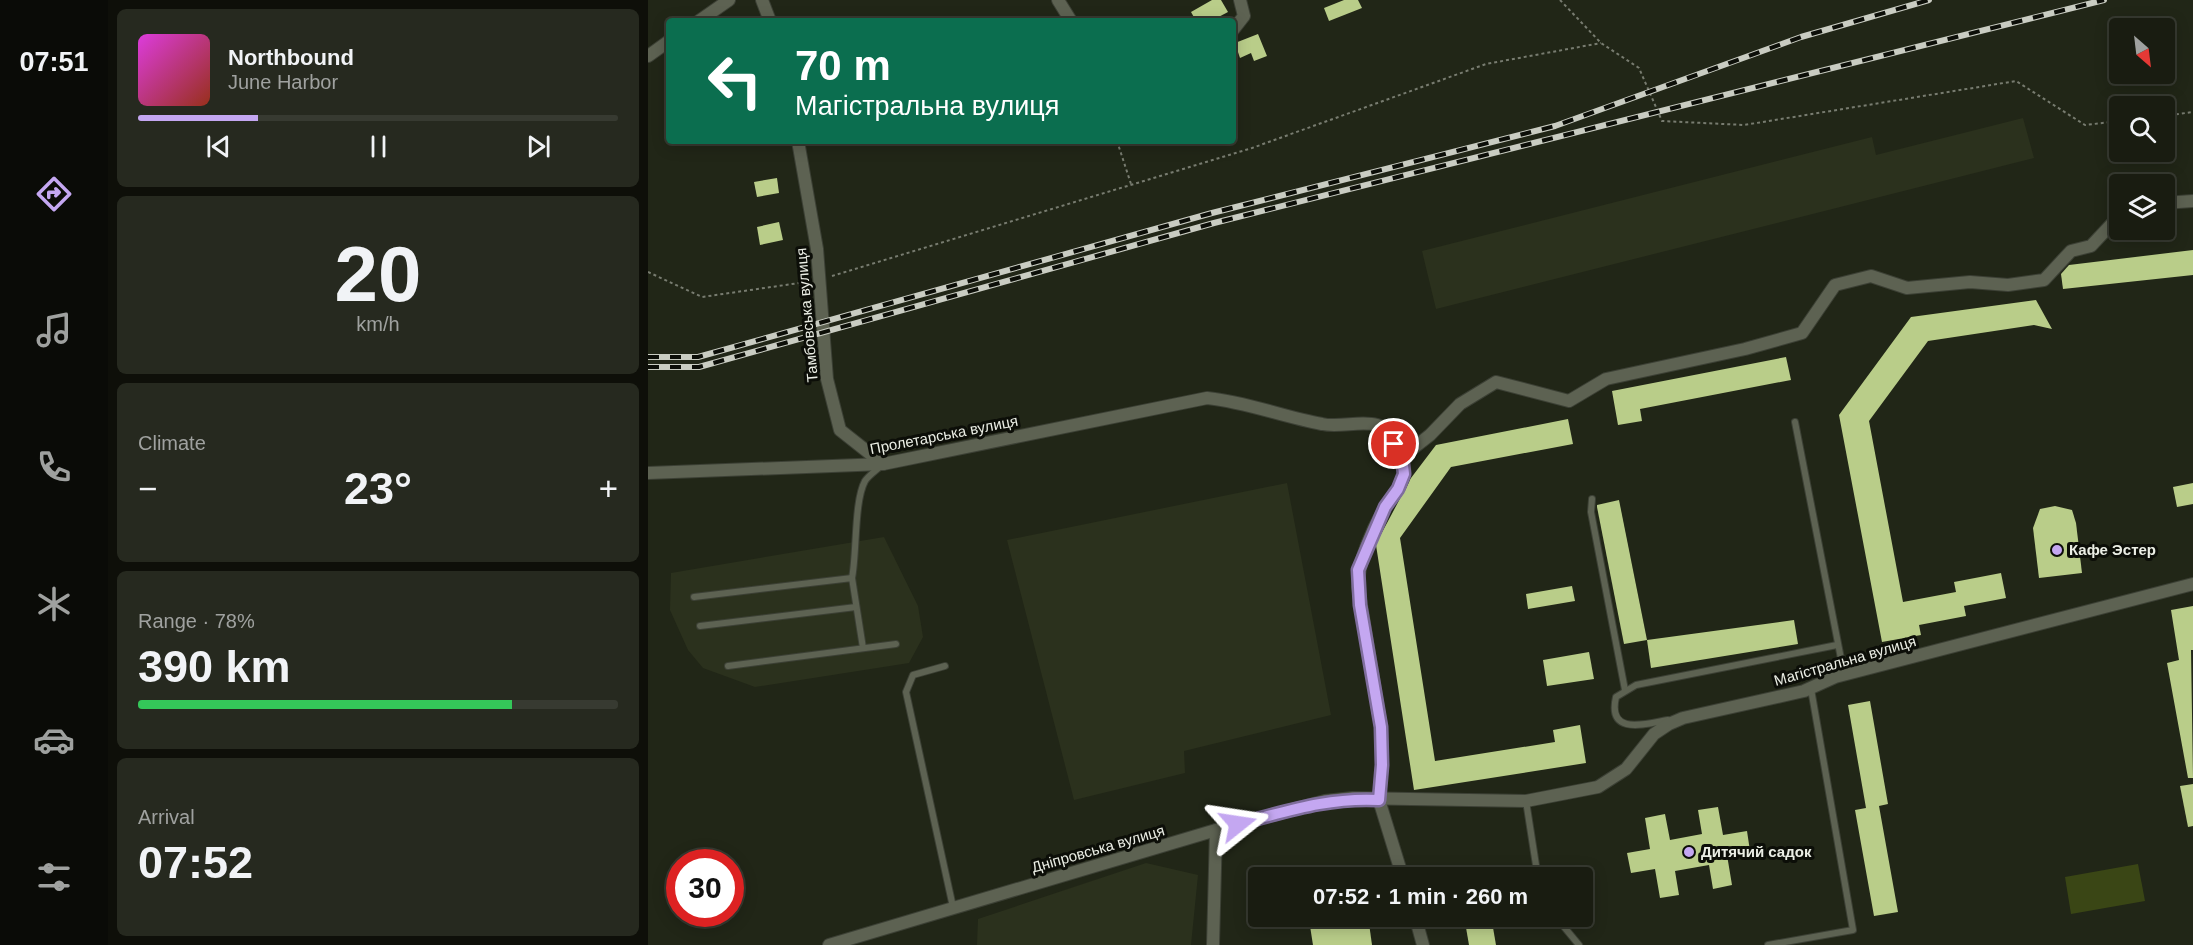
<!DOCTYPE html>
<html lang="en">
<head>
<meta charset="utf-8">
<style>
	body { margin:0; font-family:Arial,sans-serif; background:#26291f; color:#f1f3f6; height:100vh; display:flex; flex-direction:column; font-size:22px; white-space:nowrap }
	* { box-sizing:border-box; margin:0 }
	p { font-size:20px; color:#9fa19f }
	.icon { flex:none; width:33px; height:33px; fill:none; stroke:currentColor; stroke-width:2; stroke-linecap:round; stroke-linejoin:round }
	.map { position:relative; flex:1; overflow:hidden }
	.details { display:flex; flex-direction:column; gap:9px; padding:9px; background:#0e0f09; width:540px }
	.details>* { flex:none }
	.guide { position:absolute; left:18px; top:18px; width:570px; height:126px; border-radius:6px; box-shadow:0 3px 15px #0003,0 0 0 2px #373a31; background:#0b6e4f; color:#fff; overflow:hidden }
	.needle { width:39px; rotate:152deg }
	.fabs { position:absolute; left:1461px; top:18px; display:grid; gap:12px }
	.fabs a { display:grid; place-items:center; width:66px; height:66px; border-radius:6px; background:#191c11; box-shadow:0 3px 15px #0003,0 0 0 2px #373a31; font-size:30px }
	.speed { position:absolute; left:18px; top:849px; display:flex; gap:12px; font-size:30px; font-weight:700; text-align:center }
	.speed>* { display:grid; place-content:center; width:78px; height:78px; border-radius:50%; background:#191c11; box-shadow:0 3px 15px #0003,0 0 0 2px #373a31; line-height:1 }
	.speed .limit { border:9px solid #d22; background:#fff; color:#111 }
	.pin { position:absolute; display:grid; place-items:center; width:51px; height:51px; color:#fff; margin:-26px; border:3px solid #fff; border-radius:50%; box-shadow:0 2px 6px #0007 }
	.me { position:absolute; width:66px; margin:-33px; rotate:75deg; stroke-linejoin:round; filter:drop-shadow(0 0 4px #0008) }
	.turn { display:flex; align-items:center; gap:21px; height:126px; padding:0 30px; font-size:27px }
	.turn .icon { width:78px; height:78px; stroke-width:2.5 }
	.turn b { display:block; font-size:42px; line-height:51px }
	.big { font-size:45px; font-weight:800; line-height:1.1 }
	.details .card { flex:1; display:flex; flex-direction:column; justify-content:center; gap:9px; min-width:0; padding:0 21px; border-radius:9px; background:#26291f }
	.details .dial { align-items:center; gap:0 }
	.dial b { font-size:78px; line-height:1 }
	.song { display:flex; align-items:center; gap:18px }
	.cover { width:72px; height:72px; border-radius:9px; background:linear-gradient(135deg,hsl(300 70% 55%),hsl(10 70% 35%)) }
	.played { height:6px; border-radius:3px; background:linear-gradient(90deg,#c4a7f1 25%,#373a31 25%) }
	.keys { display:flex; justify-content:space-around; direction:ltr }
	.heat { display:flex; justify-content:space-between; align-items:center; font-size:33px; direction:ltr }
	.charge { height:9px; border-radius:4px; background:linear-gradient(90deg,#34c759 78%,#373a31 0) }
	.trip { position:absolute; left:600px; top:867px; width:345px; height:60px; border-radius:6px; background:#191c11; box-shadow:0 3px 15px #0003,0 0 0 2px #373a31; font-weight:800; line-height:60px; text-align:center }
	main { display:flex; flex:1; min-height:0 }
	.menu { display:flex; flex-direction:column; width:108px; justify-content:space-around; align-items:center; background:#0a0b07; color:#9fa19f }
	.menu .icon { width:42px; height:42px }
	.menu .on { color:#c4a7f1 }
	.menu b { font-size:27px; color:#f1f3f6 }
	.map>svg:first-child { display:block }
</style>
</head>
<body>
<main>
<nav class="menu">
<b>07:51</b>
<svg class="icon on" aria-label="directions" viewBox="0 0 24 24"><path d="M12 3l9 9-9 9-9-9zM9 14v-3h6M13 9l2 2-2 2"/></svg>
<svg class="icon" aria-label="music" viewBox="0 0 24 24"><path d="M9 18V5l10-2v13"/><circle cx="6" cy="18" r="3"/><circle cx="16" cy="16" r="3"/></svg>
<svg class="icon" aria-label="phone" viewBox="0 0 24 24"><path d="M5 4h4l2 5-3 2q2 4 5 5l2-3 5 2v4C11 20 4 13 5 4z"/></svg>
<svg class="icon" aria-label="climate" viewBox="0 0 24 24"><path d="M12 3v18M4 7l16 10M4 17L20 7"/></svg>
<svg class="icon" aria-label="car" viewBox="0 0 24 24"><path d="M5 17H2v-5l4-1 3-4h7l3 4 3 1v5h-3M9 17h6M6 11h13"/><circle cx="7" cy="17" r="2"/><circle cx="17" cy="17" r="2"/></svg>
<svg class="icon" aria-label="filters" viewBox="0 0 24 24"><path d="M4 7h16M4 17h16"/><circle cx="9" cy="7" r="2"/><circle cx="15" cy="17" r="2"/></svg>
</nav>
<section class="details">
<div class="card">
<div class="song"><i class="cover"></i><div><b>Northbound</b><p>June Harbor</p></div></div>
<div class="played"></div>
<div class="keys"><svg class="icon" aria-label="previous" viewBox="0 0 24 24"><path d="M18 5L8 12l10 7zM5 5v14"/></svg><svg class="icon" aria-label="pause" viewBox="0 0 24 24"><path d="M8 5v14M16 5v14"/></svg><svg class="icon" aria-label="next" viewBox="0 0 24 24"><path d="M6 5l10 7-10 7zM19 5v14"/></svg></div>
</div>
<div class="card dial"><b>20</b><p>km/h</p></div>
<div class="card"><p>Climate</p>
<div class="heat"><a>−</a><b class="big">23°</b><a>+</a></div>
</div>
<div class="card"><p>Range · 78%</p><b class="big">390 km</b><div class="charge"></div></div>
<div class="card"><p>Arrival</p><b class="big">07:52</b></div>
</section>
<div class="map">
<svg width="1545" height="945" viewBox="0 0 1545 945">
	<rect width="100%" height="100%" fill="#212617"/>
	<!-- built -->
	<g fill="#2b311d">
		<polygon points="1375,118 1386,158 788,309 774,251 1224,137 1228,155"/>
		<polygon points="639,483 683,715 536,751 537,773 426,800 359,540"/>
		<polygon points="236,537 270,606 275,637 261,663 107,687 55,668 40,650 22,610 23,573"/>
		<polygon points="498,863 550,875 543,945 329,945 330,919"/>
	</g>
	<!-- green -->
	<polygon fill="#3a4615" points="1490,864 1497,901 1423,914 1417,877"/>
	<!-- building -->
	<g fill="#b9cd89">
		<polygon points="564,0 573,0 580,12 563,21 548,21 543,12"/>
		<polygon points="696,0 710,0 714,8 681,21 676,8"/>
		<polygon points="610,34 619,56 606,61 603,53 592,58 587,43"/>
		<polygon points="129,178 131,193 109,197 106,182"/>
		<polygon points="131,222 135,240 112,245 109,227"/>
		<polygon points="1545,250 1545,275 1415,289 1413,274 1421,265"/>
		<polygon points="1388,300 1404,329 1386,325 1280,341 1221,421 1255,602 1308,592 1306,582 1353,573 1358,598 1316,606 1318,616 1271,625 1273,635 1234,642 1191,415 1263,317"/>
		<polygon points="1138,357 1143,380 992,409 994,421 970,425 964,391"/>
		<polygon points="920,419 925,444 803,467 752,538 787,761 907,742 905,730 932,725 938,763 766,790 728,545 731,538 763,478 788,445"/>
		<polygon points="1545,483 1545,504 1529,507 1525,487"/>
		<polygon points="971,500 999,640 976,644 949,507 949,505"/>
		<polygon points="1407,506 1424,510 1428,523 1434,573 1391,578 1385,528 1392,509"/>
		<polygon points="924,586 927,601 880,609 878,594"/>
		<polygon points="1545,606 1545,650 1543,650 1545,778 1540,778 1519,663 1531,660 1523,610"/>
		<polygon points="1146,620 1150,644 1003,668 999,640"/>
		<polygon points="941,652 946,679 899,686 895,660"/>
		<polygon points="1222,701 1240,804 1231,806 1250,912 1226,916 1207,810 1218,808 1200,705"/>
		<polygon points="1545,784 1545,826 1540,827 1532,786"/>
		<polygon points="1070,807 1075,835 1099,831 1102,851 1079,855 1084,885 1065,889 1061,865 1027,871 1031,895 1012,898 1007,869 983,873 979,853 1002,849 997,818 1017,814 1022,840 1054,834 1050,810"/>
		<polygon points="852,867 854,878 823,878 822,872"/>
		<polygon points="720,916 724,945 665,945 662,926"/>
		<polygon points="816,916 843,916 848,945 821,945"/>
	</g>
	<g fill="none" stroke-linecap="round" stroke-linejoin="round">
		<defs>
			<g id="service">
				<polyline points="1147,422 1196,674"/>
				<polyline points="944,499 943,512 977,690"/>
				<path d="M204 578C209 553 206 501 217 481 221 475 229 470 234 465"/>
				<polyline points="46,597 204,578 215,648"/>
				<polyline points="52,626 208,607"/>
				<polyline points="80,666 248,644"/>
				<polyline points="297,666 265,675 258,692 305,907"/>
				<path d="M1020 720C997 724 959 736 968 697L988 685 1189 645"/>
				<polyline points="878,801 890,878"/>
				<polyline points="907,916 931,945"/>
				<polyline points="1120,945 1205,930 1163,689"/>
			</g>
			<g id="minor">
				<polyline points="114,0 122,21"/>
				<polyline points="410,0 423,21"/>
				<polyline points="51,21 81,0"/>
				<polyline points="585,30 596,16 592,0"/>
				<polyline points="0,56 21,41"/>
				<polyline points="150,141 169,249 179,379 192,430 235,464"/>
				<polyline points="1516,203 1545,201"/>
				<polyline points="754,457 782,435 812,404 848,382 921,401 958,379 1097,349 1154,333 1187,285 1223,276 1259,288 1322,282 1360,285 1396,280 1423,251 1443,246 1472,215"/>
				<path d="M0 473 235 464 559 398C599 402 635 417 674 424 692 428 713 420 729 425 745 430 758 459 756 474 754 487 744 496 738 506 724 529 710 561 710 587L733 727 734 765 731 800 755 878"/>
				<polyline points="767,916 775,945"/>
				<polyline points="181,945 568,830 677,801 705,798 878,801 950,787 978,769 1006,734 1021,724 1035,718 1156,691 1187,677 1545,584"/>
				<polyline points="565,945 568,830"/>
			</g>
		</defs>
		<!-- service casing -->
		<use href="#service" stroke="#3c4035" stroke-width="8"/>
		<!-- minor casing -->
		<use href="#minor" stroke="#3c4035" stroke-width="14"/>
		<!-- path -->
		<g stroke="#787c70" stroke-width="2" stroke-dasharray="3 3" stroke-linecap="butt">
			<polyline points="912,0 953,43 991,68 1014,121 1096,125 1368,81 1437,125 1472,121"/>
			<polyline points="1516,116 1545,112"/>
			<polyline points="469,141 483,184"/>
			<polyline points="0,272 54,297 158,282"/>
			<polyline points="184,276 604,148 838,64 953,43"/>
		</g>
		<!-- service -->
		<use href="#service" stroke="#5d6252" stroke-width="6"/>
		<!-- minor -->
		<use href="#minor" stroke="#5d6252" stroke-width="12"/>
		<defs>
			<g id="rail">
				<polyline points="0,357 50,357 564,213 907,126 1153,37 1281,0"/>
				<polyline points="0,367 51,367 566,223 1456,0"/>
			</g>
		</defs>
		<!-- rail casing -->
		<use href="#rail" stroke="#c9ccc2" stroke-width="6"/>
		<!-- rail -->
		<use href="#rail" stroke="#0c0e08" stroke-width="4" stroke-dasharray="11" stroke-linecap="butt"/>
	</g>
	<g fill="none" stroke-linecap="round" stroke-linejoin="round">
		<defs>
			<path id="route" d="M590 824C637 812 681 797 731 800L734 765 733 727 712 605 710 570 737 507 750 489 756 474 754 457 746 444"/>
		</defs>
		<!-- route casing -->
		<use href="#route" stroke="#7f6d9d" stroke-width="15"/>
		<!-- route -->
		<use href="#route" stroke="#c4a7f1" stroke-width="10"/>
	</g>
	<!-- markers -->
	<g fill="#c4a7f1" stroke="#0c0e08" stroke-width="2">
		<circle cx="1409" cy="550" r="6"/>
		<circle cx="1041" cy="852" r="6"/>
	</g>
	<g text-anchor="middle" stroke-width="6" stroke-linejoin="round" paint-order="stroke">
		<!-- street labels -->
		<g font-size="15" fill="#ebeee5" stroke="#0c0e08">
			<text transform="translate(159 315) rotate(-95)" y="5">Тамбовська вулиця</text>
			<text transform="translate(296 435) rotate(-11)" y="5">Пролетарська вулиця</text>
			<text transform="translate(1197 661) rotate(-16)" y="5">Магістральна вулиця</text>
			<text transform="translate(450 849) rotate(-16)" y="5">Дніпровська вулиця</text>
		</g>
		<!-- poi labels -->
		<g font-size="15" font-weight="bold" fill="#ebeee5" stroke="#0c0e08" text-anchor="start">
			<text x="1421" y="555">Кафе Эстер</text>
			<text x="1053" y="857">Дитячий садок</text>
		</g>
	</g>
</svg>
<div class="fabs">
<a><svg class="needle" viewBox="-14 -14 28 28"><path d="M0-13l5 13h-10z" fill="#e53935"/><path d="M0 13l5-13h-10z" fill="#9fa19f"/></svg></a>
<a><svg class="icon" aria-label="search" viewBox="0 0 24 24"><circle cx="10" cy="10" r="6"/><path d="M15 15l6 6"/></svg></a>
<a><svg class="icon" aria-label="layers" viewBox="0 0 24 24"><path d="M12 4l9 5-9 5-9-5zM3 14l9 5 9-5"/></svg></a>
</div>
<div class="speed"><div class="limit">30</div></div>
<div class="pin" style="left:746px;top:444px;background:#d93025"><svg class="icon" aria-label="arrive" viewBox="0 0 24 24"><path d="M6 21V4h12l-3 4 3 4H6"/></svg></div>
<svg class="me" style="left:590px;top:824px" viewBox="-20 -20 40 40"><path d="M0-17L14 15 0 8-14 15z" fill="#c4a7f1" stroke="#fff" stroke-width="4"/></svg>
<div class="trip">07:52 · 1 min · 260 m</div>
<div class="guide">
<div class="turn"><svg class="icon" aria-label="left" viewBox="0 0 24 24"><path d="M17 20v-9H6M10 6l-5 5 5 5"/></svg><div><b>70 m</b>Магістральна вулиця</div></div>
</div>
</div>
</main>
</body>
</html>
